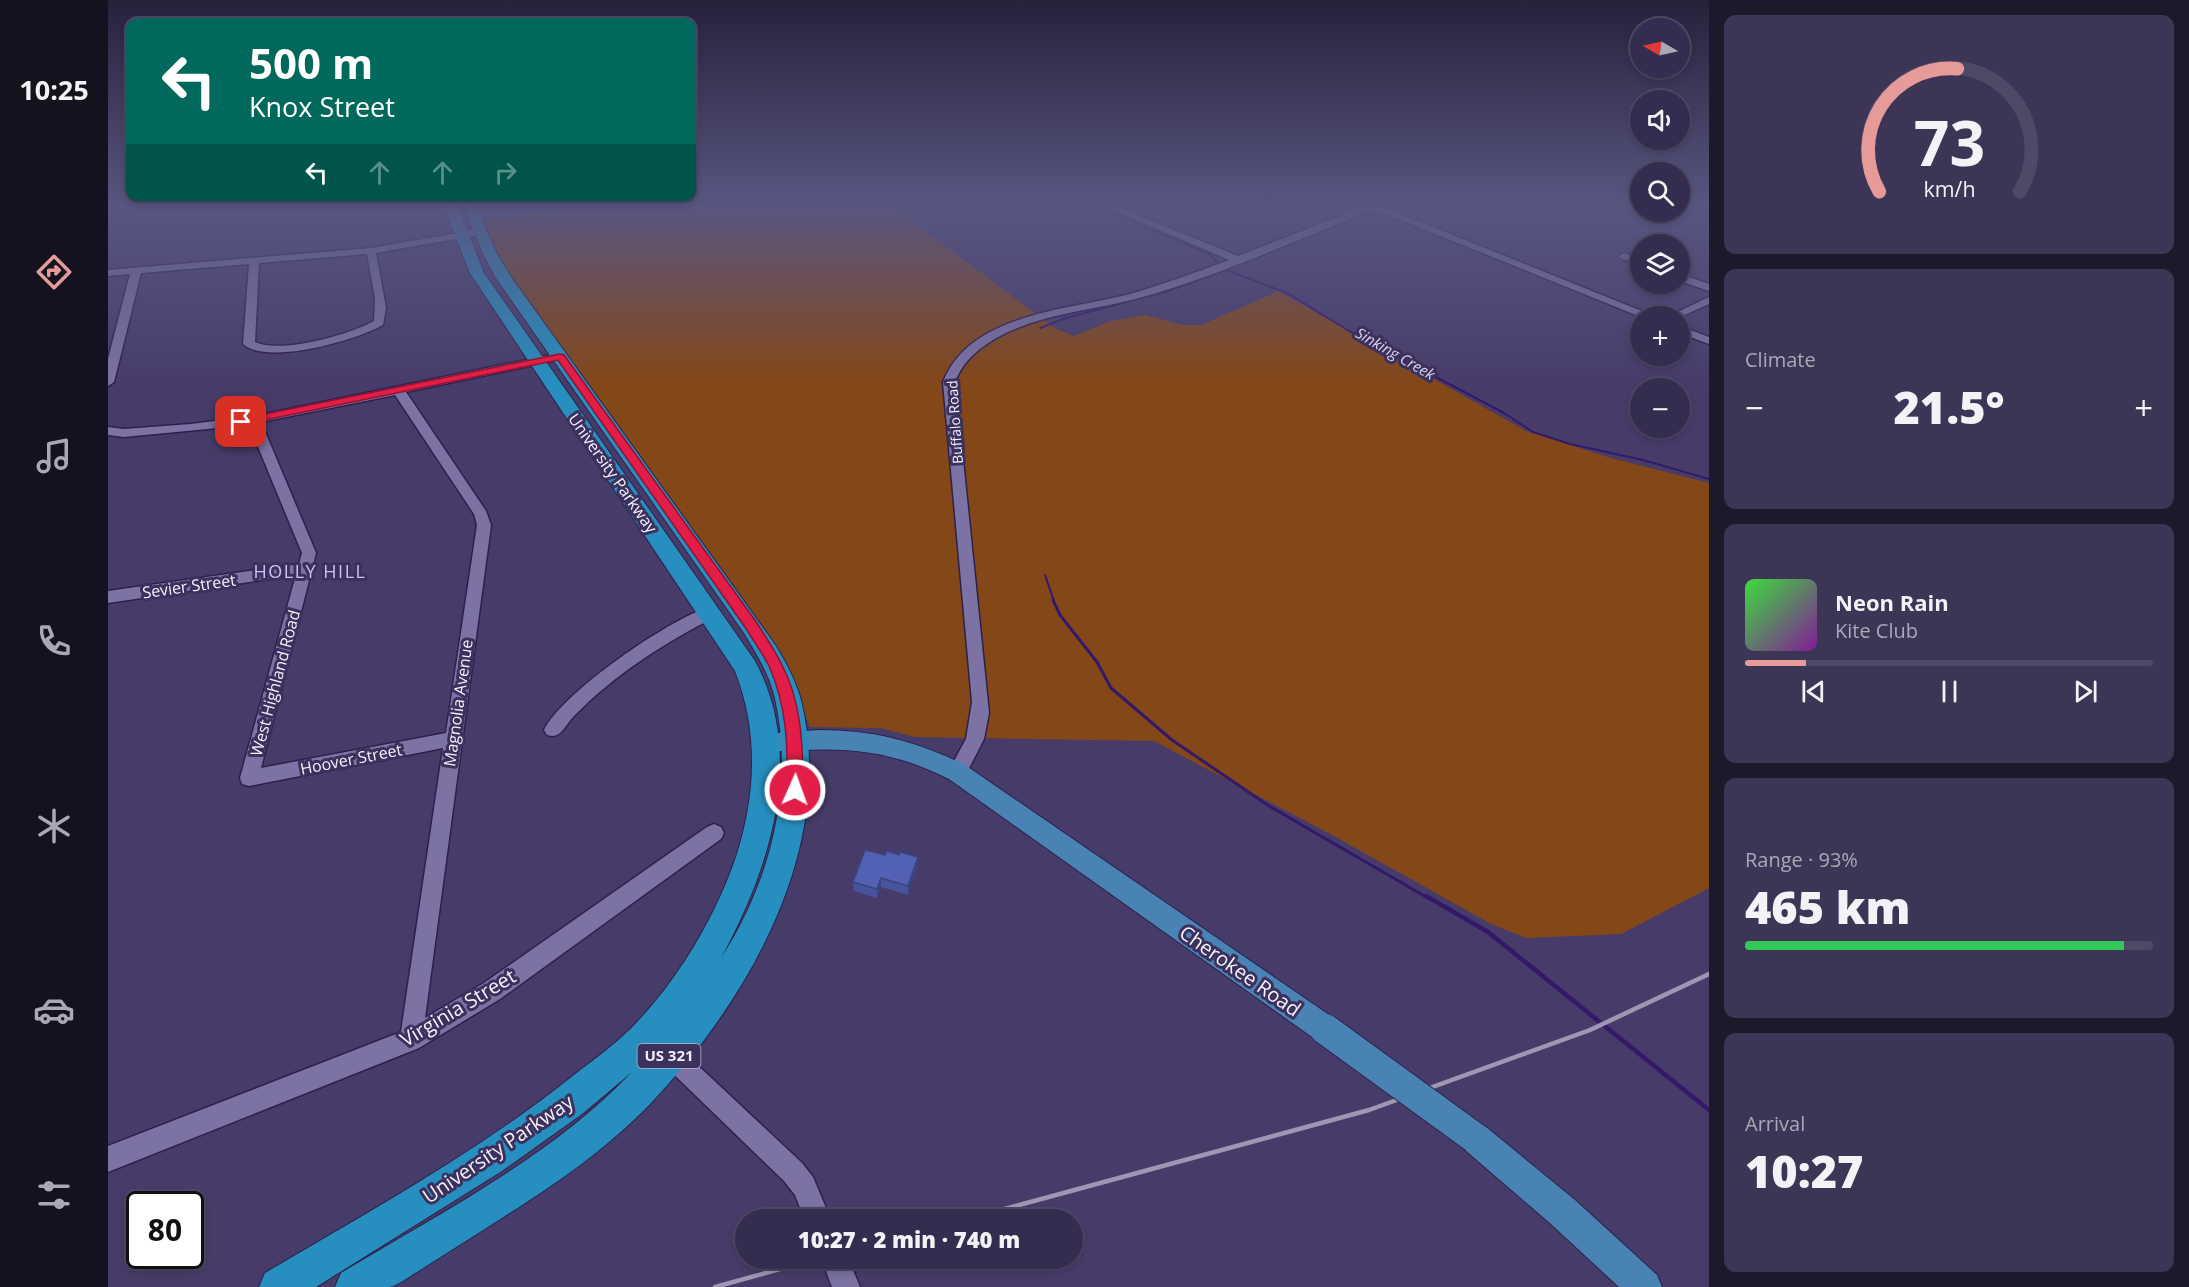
<!DOCTYPE html>
<html lang="en">
<head>
<meta charset="utf-8">
<style>
	body { margin:0; font-family:"Open Sans",sans-serif; background:#3d3556; color:#f1f3f6; height:100vh; display:flex; flex-direction:column; font-size:22px; white-space:nowrap }
	* { box-sizing:border-box; margin:0 }
	p { font-size:20px; color:#aaa8b7 }
	.icon { flex:none; width:33px; height:33px; fill:none; stroke:currentColor; stroke-width:2; stroke-linecap:round; stroke-linejoin:round }
	.map { position:relative; flex:1; overflow:hidden }
	.panel { display:flex; flex-direction:column; gap:15px; padding:15px; background:#1d192b; width:480px }
	.panel>* { flex:none }
	.top-card { position:absolute; left:18px; top:18px; width:570px; height:183px; border-radius:12px; box-shadow:0 3px 9px #0003,0 0 0 2px #4f4966; background:#00695c; color:#fff; overflow:hidden }
	.needle { width:39px; rotate:279deg }
	.controls { position:absolute; left:1522px; top:18px; display:grid; gap:12px }
	.controls a { display:grid; place-items:center; width:60px; height:60px; border-radius:50%; background:#352d4f; box-shadow:0 3px 9px #0003,0 0 0 2px #4f4966; font-size:30px }
	.speed { position:absolute; left:18px; top:1191px; display:flex; gap:12px; font-size:30px; font-weight:700; text-align:center }
	.speed>* { display:grid; place-content:center; width:78px; height:78px; border-radius:50%; background:#352d4f; box-shadow:0 3px 9px #0003,0 0 0 2px #4f4966; line-height:1 }
	.speed .limit { border:3px solid #111; border-radius:9px; background:#fff; color:#111 }
	.pin { position:absolute; display:grid; place-items:center; width:51px; height:51px; color:#fff; margin:-26px; border-radius:12px; box-shadow:0 3px 9px #0006 }
	.me { position:absolute; width:66px; margin:-33px; rotate:2deg; stroke-linejoin:round; filter:drop-shadow(0 0 4px #0008) }
	.turn { display:flex; align-items:center; gap:21px; height:126px; padding:0 24px; font-size:27px }
	.turn .icon { width:78px; height:78px; stroke-width:2.5 }
	.turn b { display:block; font-size:42px; line-height:51px }
	.lanes { display:flex; align-items:center; height:57px; padding:0 24px; background:#0003; justify-content:center; gap:30px; direction:ltr }
	.lanes .off { opacity:.35 }
	.big { font-size:45px; font-weight:800; line-height:1.1 }
	.panel .widget { flex:1; display:flex; flex-direction:column; justify-content:center; gap:9px; min-width:0; padding:0 21px; border-radius:12px; background:#3d3556 }
	.panel .dial { align-items:center; gap:0 }
	.dial svg { height:156px; overflow:visible; fill:none; stroke:#4f4966; stroke-width:7; stroke-linecap:round; text-anchor:middle }
	.dial text { fill:#f1f3f6; stroke:none }
	.song { display:flex; align-items:center; gap:18px }
	.cover { width:72px; height:72px; border-radius:9px; background:linear-gradient(135deg,hsl(120 70% 55%),hsl(290 70% 35%)) }
	.played { height:6px; border-radius:3px; background:linear-gradient(90deg,#e69b98 15%,#4f4966 15%) }
	.keys { display:flex; justify-content:space-around; direction:ltr }
	.heat { display:flex; justify-content:space-between; align-items:center; font-size:33px; direction:ltr }
	.charge { height:9px; border-radius:4px; background:linear-gradient(90deg,#34c759 93%,#4f4966 0) }
	.trip { position:absolute; left:627px; top:1209px; width:348px; height:60px; border-radius:30px; background:#352d4f; box-shadow:0 3px 9px #0003,0 0 0 2px #4f4966; font-weight:800; line-height:60px; text-align:center }
	main { display:flex; flex:1; min-height:0 }
	.tabs { display:flex; flex-direction:column; width:108px; justify-content:space-around; align-items:center; background:#151220; color:#aaa8b7 }
	.tabs .icon { width:42px; height:42px }
	.tabs .current { color:#e69b98 }
	.tabs b { font-size:27px; color:#f1f3f6 }
	.map>svg:first-child { display:block }
</style>
</head>
<body>
<main>
<nav class="tabs">
<b>10:25</b>
<svg class="icon current" aria-label="directions" viewBox="0 0 24 24"><path d="M12 3l9 9-9 9-9-9zM9 14v-3h6M13 9l2 2-2 2"/></svg>
<svg class="icon" aria-label="music" viewBox="0 0 24 24"><path d="M9 18V5l10-2v13"/><circle cx="6" cy="18" r="3"/><circle cx="16" cy="16" r="3"/></svg>
<svg class="icon" aria-label="phone" viewBox="0 0 24 24"><path d="M5 4h4l2 5-3 2q2 4 5 5l2-3 5 2v4C11 20 4 13 5 4z"/></svg>
<svg class="icon" aria-label="climate" viewBox="0 0 24 24"><path d="M12 3v18M4 7l16 10M4 17L20 7"/></svg>
<svg class="icon" aria-label="car" viewBox="0 0 24 24"><path d="M5 17H2v-5l4-1 3-4h7l3 4 3 1v5h-3M9 17h6M6 11h13"/><circle cx="7" cy="17" r="2"/><circle cx="17" cy="17" r="2"/></svg>
<svg class="icon" aria-label="filters" viewBox="0 0 24 24"><path d="M4 7h16M4 17h16"/><circle cx="9" cy="7" r="2"/><circle cx="15" cy="17" r="2"/></svg>
</nav>
<div class="map">
<svg width="1601" height="1287" viewBox="0 0 1601 1287">
	<rect width="100%" height="100%" fill="#473c69"/>
	<!-- green -->
	<polygon fill="#844718" points="474,205 783,205 948,329 966,336 1003,321 1037,315 1074,325 1093,325 1170,291 1418,431 1503,458 1601,483 1601,888 1513,934 1418,938 1383,924 1226,836 1046,741 807,737 772,728 702,727 679,669 658,634 400,274 375,222"/>
	<g fill="none" stroke-linecap="round" stroke-linejoin="round">
		<!-- stream-far2 -->
		<g stroke="#351969" stroke-width="2">
			<polyline points="983,205 1101,254 1118,270 1181,294 1241,331 1396,413 1425,432 1462,444 1535,460 1601,479"/>
			<polyline points="932,328 958,318 1060,291 1118,270"/>
			<polyline points="937,575 946,601"/>
		</g>
		<!-- stream-far1 -->
		<polyline stroke="#351969" stroke-width="3" points="945,600 952,615 989,662 1003,688 1064,740 1161,806 1320,898"/>
		<!-- stream -->
		<polyline stroke="#351969" stroke-width="4.5" points="1318,896 1380,932 1601,1110"/>
		<defs>
			<g id="minor">
				<path d="M993 205H1005L1130 256 1245 211 1249 205 1280 209 1546 316 1533 317 1278 214 1255 210 1252 215 1245 218C1175 246 1104 278 1031 298 987 310 939 313 898 333 876 344 856 358 847 382L881 713 876 739 856 778 849 780 842 778 840 772 858 739 864 702 835 382C862 312 964 310 1026 293 1058 283 1090 272 1121 260Z"/>
				<path d="M373 229 376 230V234L268 253 278 308 275 325C249 340 159 366 135 344L141 264 33 273 6 382 0 386V359L22 274 0 276V270L263 248ZM259 254 267 298 266 321C241 335 173 354 147 342L151 263Z"/>
				<polygon points="1516,253 1533,259 1533,265 1512,258 1511,256"/>
				<polygon points="1572,274 1601,284 1601,291 1572,281"/>
				<polygon points="1601,297 1601,304 1572,317 1561,316"/>
				<polygon points="1572,326 1601,337 1601,344 1572,333"/>
				<path d="M452 353 458 357 456 359 298 392 378 511 383 525 317 1018 376 983 599 827 606 824 613 827 616 833 613 839 392 999 311 1048 0 1172V1146L293 1032 335 748 141 786 134 784 132 778 188 575 0 603V591L191 564 194 553 141 425 16 437 0 435V427L16 429 83 424 147 416ZM287 395 366 514 369 525 338 733 153 768 208 553 153 422Z"/>
				<path d="M601 607 607 609 609 613 607 617C556 643 506 675 466 716 457 725 453 740 439 735L436 730C455 692 560 620 601 607Z"/>
				<polygon points="559,1040 567,1044 694,1163 705,1177 723,1220 697,1220 687,1195 676,1181 551,1060 547,1052 551,1044"/>
				<polygon points="713,1258 740,1258 752,1287 724,1287"/>
			</g>
			<g id="major">
				<path d="M710 730C766 730 807 741 857 765L1227 1019 1232 1029 1227 1039 1217 1044 1207 1039 841 779C775 746 730 747 658 752L650 750 646 743 650 736 658 734Z"/>
				<polygon points="1367,1122 1378,1127 1467,1200 1549,1275 1554,1287 1511,1287 1443,1224 1356,1149 1351,1138 1356,1127"/>
			</g>
			<path id="highway" d="M335 205H349L376 273 647 661C699 758 661 869 613 958 662 883 687 787 667 699 662 675 648 653 636 633L388 278 375 254 355 205H367L389 254 403 277 668 646C678 663 688 681 693 700 729 846 641 999 543 1103 501 1147 448 1184 397 1216 368 1235 338 1253 309 1272 301 1276 290 1286 281 1287 264 1287 245 1287 227 1287L233 1273C332 1213 443 1157 524 1072L474 1114 394 1171 208 1287H151L157 1273C262 1211 370 1152 466 1075 488 1058 512 1041 531 1020 573 975 608 915 628 857 648 795 651 732 627 671L362 273Z"/>
		</defs>
		<!-- minor casing -->
		<use href="#minor" stroke="#2d214c" stroke-width="3"/>
		<!-- major casing -->
		<use href="#major" stroke="#2d214c" stroke-width="2"/>
		<!-- highway casing -->
		<use href="#highway" stroke="#2d214c" stroke-width="2"/>
		<!-- minor -->
		<use href="#minor" fill="#7c72a3" fill-rule="evenodd"/>
		<!-- major -->
		<use href="#major" fill="#4883b4" fill-rule="evenodd"/>
		<!-- highway -->
		<use href="#highway" fill="#268fbf" fill-rule="evenodd"/>
		<!-- rail -->
		<g stroke="#9e97b3" stroke-width="4.5">
			<polyline points="856,1220 1261,1110 1482,1030 1601,974"/>
			<polyline points="607,1287 712,1258"/>
		</g>
		<defs>
			<polyline id="major-bridge" points="1217,1029 1367,1138"/>
		</defs>
		<!-- major-bridge casing -->
		<use href="#major-bridge" stroke="#2d214c" stroke-width="32" stroke-linecap="butt"/>
		<!-- major-bridge -->
		<use href="#major-bridge" stroke="#4883b4" stroke-width="30"/>
	</g>
	<!-- wall -->
	<polygon fill="#47539b" points="777,855 791,855 810,857 810,867 800,895 773,887 769,898 746,891 745,882"/>
	<!-- shaded-wall -->
	<g fill="#3a447e">
		<polygon points="810,857 810,867 800,895 800,886"/>
		<polygon points="773,878 773,887 769,898 769,889"/>
	</g>
	<!-- building -->
	<polygon fill="#5361b4" stroke="#3a447e" stroke-width="1.5" points="757,850 777,855 779,851 791,855 792,852 810,857 800,886 773,878 769,889 745,882"/>
	<!-- sky -->
	<linearGradient id="sky" x2="0" y2="1"><stop stop-color="#27213a"/><stop offset="0.53" stop-color="#585681"/><stop offset="1" stop-color="#585681" stop-opacity="0"/></linearGradient>
	<rect width="1601" height="385" fill="url(#sky)"/>
	<!-- route -->
	<path fill="#e11d48" stroke="#92132f" stroke-width="1.5" d="M452 354 456 355 649 623C657 636 666 649 673 663 694 702 695 746 695 790L692 794 687 796 681 794 679 790C680 747 679 706 661 666 655 654 646 642 639 630L450 360 133 425 128 422 133 419Z"/>
	<g text-anchor="middle" stroke-width="6" stroke-linejoin="round" paint-order="stroke">
		<!-- far-street labels -->
		<g font-size="14" fill="#f3f1fc" stroke="#3c315d">
			<text transform="translate(847 422) rotate(-94)" y="5">Buffalo Road</text>
		</g>
		<!-- far-water labels -->
		<g font-size="15" font-style="italic" fill="#d9d5ed" stroke="#3c315d">
			<text transform="translate(1287 354) rotate(30)" y="5">Sinking Creek</text>
		</g>
		<!-- shield labels -->
		<rect fill="#3c315d" stroke="#bcb7cc" stroke-width="1.5" x="529.5" y="1044" width="63" height="24" rx="4.5"/>
		<g font-size="15" font-weight="bold" fill="#f3f1fc">
			<text x="561" y="1061">US 321</text>
		</g>
		<!-- street labels -->
		<g font-size="16" fill="#f3f1fc" stroke="#3c315d">
			<text transform="translate(505 473) rotate(55)" y="6">University Parkway</text>
			<text transform="translate(81 586) rotate(-8)" y="6">Sevier Street</text>
			<text transform="translate(167 683) rotate(-75)" y="6">West Highland Road</text>
			<text transform="translate(350 703) rotate(-82)" y="6">Magnolia Avenue</text>
			<text transform="translate(243 759) rotate(-11)" y="6">Hoover Street</text>
		</g>
		<!-- neighbourhood labels -->
		<g font-size="18" letter-spacing="1.5" fill="#cbc0f7" stroke="#3c315d">
			<text x="202" y="578">HOLLY HILL</text>
		</g>
		<!-- near-street labels -->
		<g font-size="20" fill="#f3f1fc" stroke="#3c315d">
			<text transform="translate(1132 971) rotate(35)" y="7">Cherokee Road</text>
			<text transform="translate(350 1008) rotate(-31)" y="7">Virginia Street</text>
			<text transform="translate(390 1149) rotate(-34)" y="7">University Parkway</text>
		</g>
	</g>
</svg>
<div class="controls">
<a><svg class="needle" viewBox="-14 -14 28 28"><path d="M0-13l5 13h-10z" fill="#e53935"/><path d="M0 13l5-13h-10z" fill="#aaa8b7"/></svg></a>
<a><svg class="icon" aria-label="sound" viewBox="0 0 24 24"><path d="M4 9h4l5-4v14l-5-4H4zM17 9q2 3 0 6"/></svg></a>
<a><svg class="icon" aria-label="search" viewBox="0 0 24 24"><circle cx="10" cy="10" r="6"/><path d="M15 15l6 6"/></svg></a>
<a><svg class="icon" aria-label="layers" viewBox="0 0 24 24"><path d="M12 4l9 5-9 5-9-5zM3 14l9 5 9-5"/></svg></a>
<a>+</a>
<a>−</a>
</div>
<div class="speed"><div class="limit">80</div></div>
<div class="pin" style="left:133px;top:422px;background:#d93025"><svg class="icon" aria-label="arrive" viewBox="0 0 24 24"><path d="M6 21V4h12l-3 4 3 4H6"/></svg></div>
<svg class="me" style="left:687px;top:790px" viewBox="-20 -20 40 40"><circle r="17" fill="#e11d48" stroke="#fff" stroke-width="3"/><path d="M0-11L8 9 0 5-8 9z" fill="#fff"/></svg>
<div class="trip">10:27 · 2 min · 740 m</div>
<div class="top-card">
<div class="turn"><svg class="icon" aria-label="left" viewBox="0 0 24 24"><path d="M17 20v-9H6M10 6l-5 5 5 5"/></svg><div><b>500 m</b>Knox Street</div></div>
<div class="lanes"><svg class="icon" aria-label="left" viewBox="0 0 24 24"><path d="M17 20v-9H6M10 6l-5 5 5 5"/></svg><svg class="icon off" aria-label="ahead" viewBox="0 0 24 24"><path d="M12 20V5M6 11l6-6 6 6"/></svg><svg class="icon off" aria-label="ahead" viewBox="0 0 24 24"><path d="M12 20V5M6 11l6-6 6 6"/></svg><svg class="icon off" aria-label="right" viewBox="0 0 24 24"><path d="M7 20v-9h11M14 6l5 5-5 5"/></svg></div>
</div>
</div>
<section class="panel">
<div class="widget dial"><svg viewBox="0 0 100 80">
<path d="M14 69A42 42 0 1 1 86 69"/>
<path d="M14 69A42 42 0 0 1 54 6" stroke="#e69b98"/>
<text x="50" y="56" font-size="32" font-weight="700">73</text>
<text x="50" y="72" font-size="11">km/h</text>
</svg></div>
<div class="widget"><p>Climate</p>
<div class="heat"><a>−</a><b class="big">21.5°</b><a>+</a></div>
</div>
<div class="widget">
<div class="song"><i class="cover"></i><div><b>Neon Rain</b><p>Kite Club</p></div></div>
<div class="played"></div>
<div class="keys"><svg class="icon" aria-label="previous" viewBox="0 0 24 24"><path d="M18 5L8 12l10 7zM5 5v14"/></svg><svg class="icon" aria-label="pause" viewBox="0 0 24 24"><path d="M8 5v14M16 5v14"/></svg><svg class="icon" aria-label="next" viewBox="0 0 24 24"><path d="M6 5l10 7-10 7zM19 5v14"/></svg></div>
</div>
<div class="widget"><p>Range · 93%</p><b class="big">465 km</b><div class="charge"></div></div>
<div class="widget"><p>Arrival</p><b class="big">10:27</b></div>
</section>
</main>
</body>
</html>
